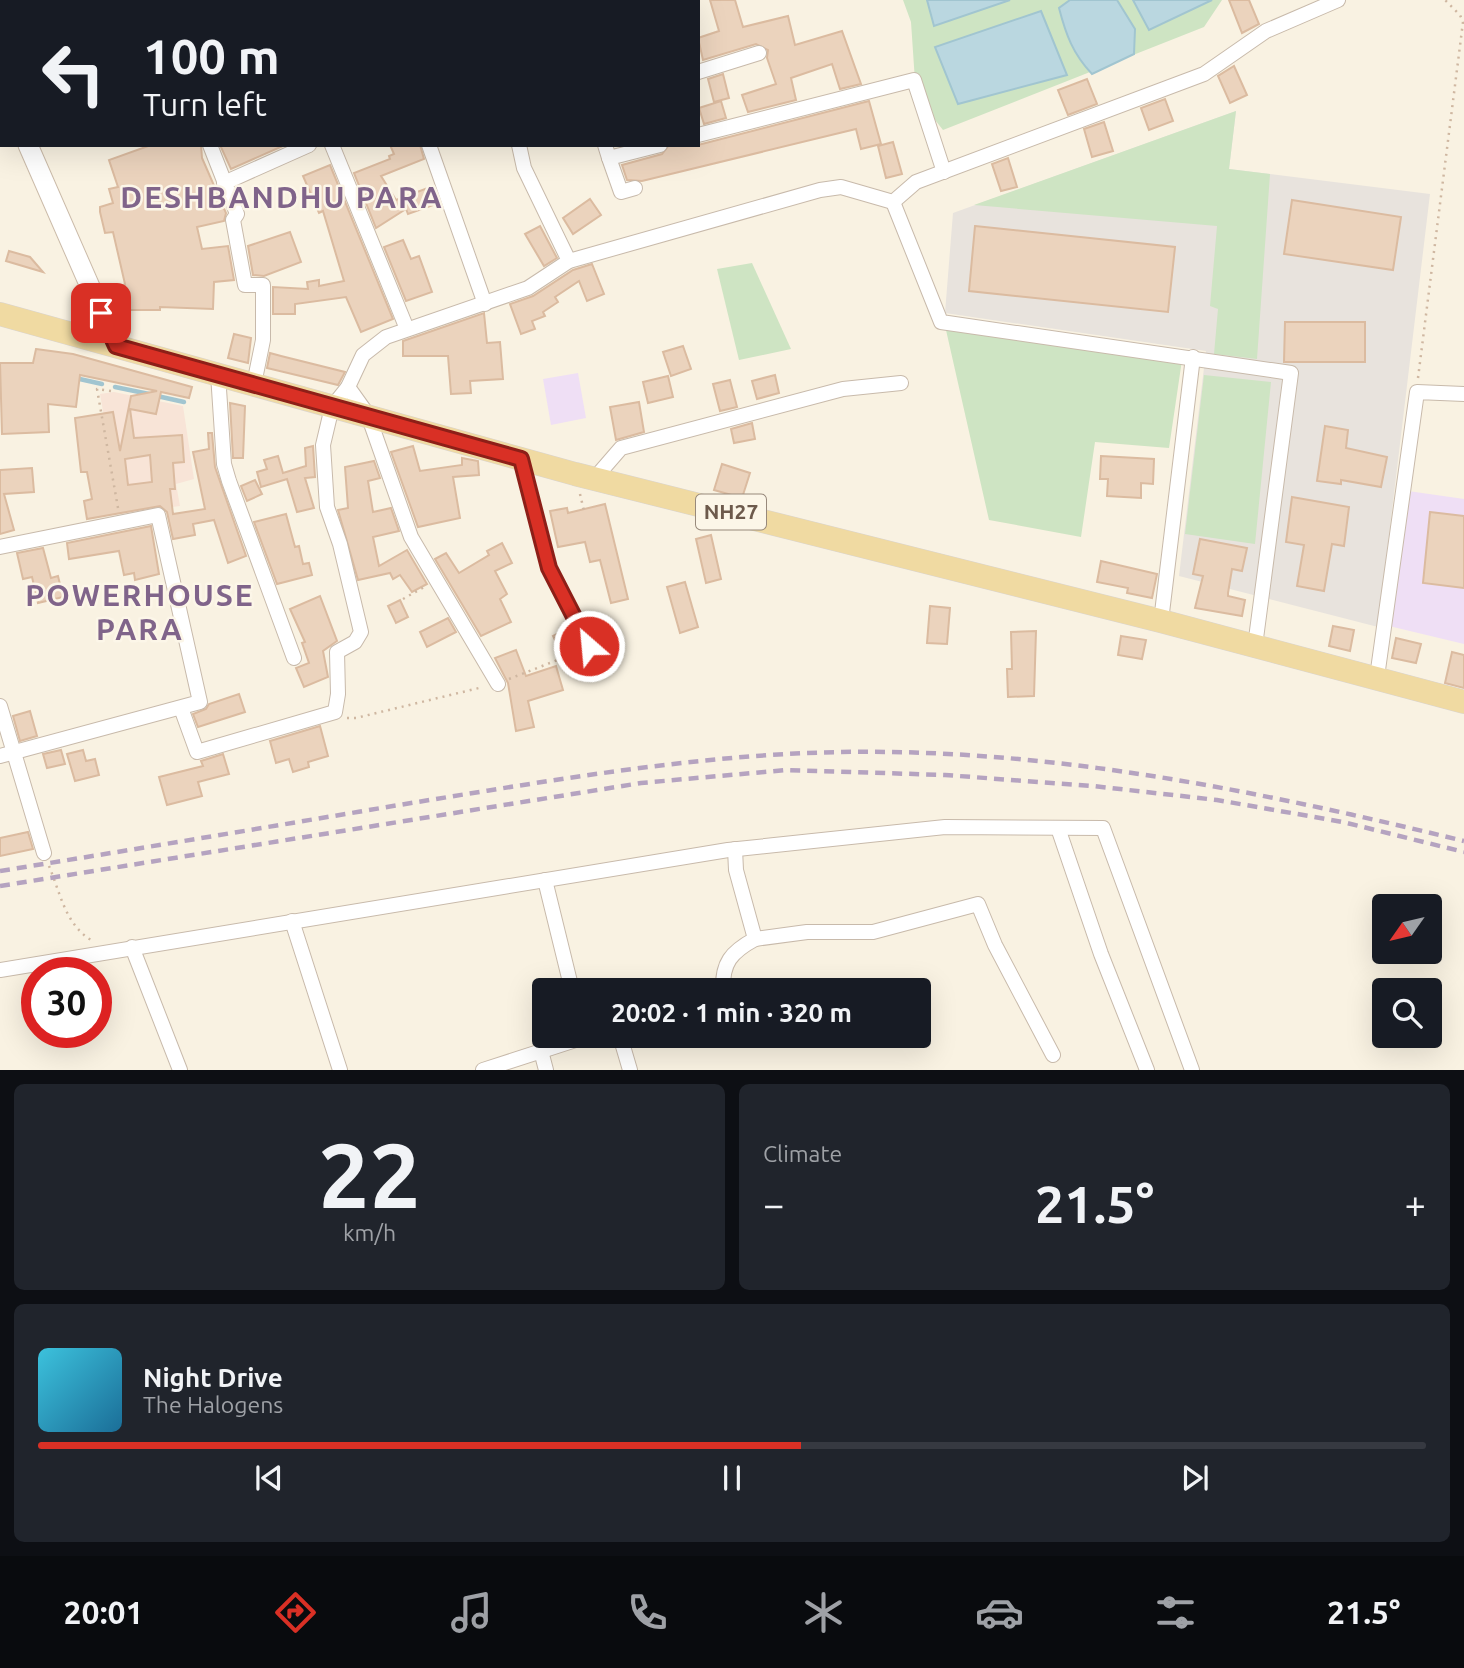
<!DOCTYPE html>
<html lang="en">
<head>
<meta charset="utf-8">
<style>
	body { margin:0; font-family:Ubuntu,sans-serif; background:#20242c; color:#f1f3f6; height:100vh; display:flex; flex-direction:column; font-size:26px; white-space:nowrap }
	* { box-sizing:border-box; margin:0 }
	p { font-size:23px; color:#9ea1a6 }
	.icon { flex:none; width:38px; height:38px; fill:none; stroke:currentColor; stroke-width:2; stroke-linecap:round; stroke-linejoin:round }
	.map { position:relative; height:1070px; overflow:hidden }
	.panel { display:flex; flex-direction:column; gap:14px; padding:14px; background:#0d0f14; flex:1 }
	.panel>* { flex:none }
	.top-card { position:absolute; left:0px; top:0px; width:700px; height:147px; box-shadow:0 7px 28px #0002; background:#171b24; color:#f1f3f6; overflow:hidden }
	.needle { width:46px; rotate:236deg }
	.fabs { position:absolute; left:1372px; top:894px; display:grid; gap:14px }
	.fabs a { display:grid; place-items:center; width:70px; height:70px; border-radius:7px; background:#171b24; box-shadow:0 7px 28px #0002; font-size:35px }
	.speed { position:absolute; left:21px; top:957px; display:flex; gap:14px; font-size:35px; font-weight:700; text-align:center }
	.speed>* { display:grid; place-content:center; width:91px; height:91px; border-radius:50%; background:#171b24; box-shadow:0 7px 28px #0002; line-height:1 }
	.speed .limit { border:10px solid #d22; background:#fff; color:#111 }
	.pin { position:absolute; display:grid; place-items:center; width:60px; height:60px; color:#fff; margin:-30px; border-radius:14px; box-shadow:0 4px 10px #0006 }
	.me { position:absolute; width:77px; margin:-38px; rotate:333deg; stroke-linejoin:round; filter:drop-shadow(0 0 5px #0008) }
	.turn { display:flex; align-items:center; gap:24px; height:147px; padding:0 28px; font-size:32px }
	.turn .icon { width:91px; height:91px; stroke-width:2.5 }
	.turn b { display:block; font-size:49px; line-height:60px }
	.big { font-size:52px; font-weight:700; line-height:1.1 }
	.panel .tile { flex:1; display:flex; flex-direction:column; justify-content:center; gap:10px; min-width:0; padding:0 24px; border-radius:10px; background:#20242c }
	.panel .dial { align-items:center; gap:0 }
	.dial b { font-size:91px; line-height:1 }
	.song { display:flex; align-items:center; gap:21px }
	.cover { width:84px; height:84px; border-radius:10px; background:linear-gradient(135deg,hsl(190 70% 55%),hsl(200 70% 35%)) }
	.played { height:7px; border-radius:4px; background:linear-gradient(90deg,#d93025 55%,#363941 55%) }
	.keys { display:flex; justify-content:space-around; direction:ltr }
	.heat { display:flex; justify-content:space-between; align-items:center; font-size:38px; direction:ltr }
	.panel .tiles { flex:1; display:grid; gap:14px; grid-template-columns:1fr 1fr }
	.tile:last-child { grid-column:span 2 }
	.trip { position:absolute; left:532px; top:978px; width:399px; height:70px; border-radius:7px; background:#171b24; box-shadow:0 7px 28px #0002; font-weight:700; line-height:70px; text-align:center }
	.tabs { display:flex; height:112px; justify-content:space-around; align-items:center; background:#090b0e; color:#9ea1a6 }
	.tabs .icon { width:49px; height:49px }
	.tabs .active { color:#d93025 }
	.tabs b { font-size:32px; color:#f1f3f6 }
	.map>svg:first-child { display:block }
</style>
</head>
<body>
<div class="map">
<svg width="1464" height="1070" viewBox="0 0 1464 1070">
	<rect width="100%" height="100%" fill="#f9f2e2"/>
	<!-- commercial -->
	<polygon fill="#f8e4d7" points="114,392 183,406 194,479 176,484 180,506 121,514 100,394"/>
	<!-- industrial -->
	<polygon fill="#e8e3dd" points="1236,111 1229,169 1430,194 1378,627 1179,576 1206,351 945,313 953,213"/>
	<!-- education -->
	<g fill="#efdff5">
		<polygon points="578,373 586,418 551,425 543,379"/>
		<polygon points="1408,491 1464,499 1464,644 1389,626"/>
	</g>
	<!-- green -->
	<g fill="#cee4c3">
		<polygon points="903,0 1222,0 1204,27 943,130 916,96 911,22"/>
		<polygon points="1236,111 1229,169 1270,174 1257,359 1214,354 1218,309 1210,306 1217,226 974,205"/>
		<polygon points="752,263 791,349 739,360 717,269"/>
		<polygon points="946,330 1182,360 1169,448 1095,442 1081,537 989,520"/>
		<polygon points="1204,375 1271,382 1255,544 1185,534"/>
	</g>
	<!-- water -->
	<g fill="#bad7e0" stroke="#a1c5d0" stroke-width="2">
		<polygon points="927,0 1010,0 934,26"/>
		<path d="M1070 0H1117L1135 29 1134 54 1092 74C1073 54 1066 35 1059 8Z"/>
		<polygon points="1133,0 1212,0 1149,30"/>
		<polygon points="1041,11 1067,75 958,104 935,47"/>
	</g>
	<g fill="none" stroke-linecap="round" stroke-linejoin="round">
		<!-- stream -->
		<g stroke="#a1c5d0" stroke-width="4.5">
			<polyline points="75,378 102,384"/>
			<polyline points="115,387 149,394"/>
			<polyline points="157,396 184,402"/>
		</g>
	</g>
	<!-- building -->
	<g fill="#ebd3bd" stroke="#dbbba0" stroke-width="2" fill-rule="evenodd">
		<polygon points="710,0 735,0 743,27 788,16 795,45 842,31 861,84 840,89 832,64 791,78 796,100 748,112 742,95 776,84 767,58 768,50 756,44 703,60 698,38 719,31"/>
		<polygon points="1229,0 1249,0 1259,24 1242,33"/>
		<polygon points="1234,66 1247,95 1230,103 1218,76"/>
		<polygon points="723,74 729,98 714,102 708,79"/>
		<polygon points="1087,79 1097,104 1068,115 1058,90"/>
		<polygon points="1165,99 1173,121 1149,130 1141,108"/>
		<polygon points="721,101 726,118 704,124 699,108"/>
		<polygon points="869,101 881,144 861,149 856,129 642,181 627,180 622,165 662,154 669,145 698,145"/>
		<polygon points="1104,122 1113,151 1092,157 1084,129"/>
		<polygon points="893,142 902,174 886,178 878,146"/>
		<polygon points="151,145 201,145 202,158 226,213 224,221 197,227 202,249 228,246 234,280 214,282 213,309 160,307 160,310 114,310 107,294 125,284 113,232 105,233 100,212 100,207 113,203 109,189 118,187 109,160"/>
		<polygon points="220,145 285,145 231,169"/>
		<polygon points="390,145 420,145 424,159 381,176 396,200 433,186 439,203 408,214 406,209 376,228 354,173 390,159 389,156 394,154"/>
		<polygon points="1008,158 1017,187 1001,191 992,164"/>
		<polygon points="330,165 393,319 361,332 346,297 295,304 295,314 273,314 273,287 308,289 307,282 319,280 319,286 344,281 323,211 319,213 303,176"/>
		<polygon points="590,199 601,215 573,234 563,218"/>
		<polygon points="1292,200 1401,217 1393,270 1284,254"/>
		<polygon points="540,226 557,258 544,266 525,234"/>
		<polygon points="975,226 1175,247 1168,312 969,291"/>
		<polygon points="290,232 301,262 264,276 253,275 248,246"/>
		<polygon points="403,240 411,259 419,256 432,292 406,301 384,247"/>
		<polygon points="9,251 30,257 43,272 6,261"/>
		<polygon points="592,264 604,294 587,301 579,281 555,297 558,302 543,312 545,316 532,321 535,329 521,334 510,304 533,296 573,270"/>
		<polygon points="484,313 487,343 500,342 503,379 470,381 471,393 451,394 448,356 403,356 403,341"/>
		<polygon points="1285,322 1365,322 1365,362 1284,362"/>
		<polygon points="234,334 251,338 248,363 228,358"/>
		<polygon points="683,346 691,369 671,376 663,352"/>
		<path d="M36 349 73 354 192 387 189 398 161 392 156 414 130 409 134 438 182 435 184 462 173 463 175 489H170L173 514 205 509 193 452 209 449 208 433H212L215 467 246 556 228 563 214 520 193 524 195 535 173 539 167 512 160 506 87 519 84 501 92 499 87 472H81L75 418 113 412 120 451 131 396 157 391 80 375 76 407 48 404 49 432 2 434 0 363H33ZM150 455 152 482 128 485 125 459Z"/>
		<polygon points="270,353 281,356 345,372 338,385 313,379 267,368"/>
		<polygon points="775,375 779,393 757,399 752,381"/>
		<polygon points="668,376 673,397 648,403 643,382"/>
		<polygon points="730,380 737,407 720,411 713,384"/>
		<polygon points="639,402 644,432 616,440 610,407"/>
		<polygon points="230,403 245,406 243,458 233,458"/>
		<polygon points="752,423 755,439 734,443 731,429"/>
		<polygon points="1325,426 1348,430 1346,448 1387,457 1381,487 1341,480 1341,484 1317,481"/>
		<polygon points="313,446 315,477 305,478 314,508 297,512 287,479 261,487 257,472 267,469 264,460 278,456 283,473 306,466 305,448"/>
		<polygon points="413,446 420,471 462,465 462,458 478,461 479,475 453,477 460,518 418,527 391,452"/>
		<polygon points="1101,456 1154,459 1153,484 1141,483 1141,498 1107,496 1108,479 1100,479"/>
		<polygon points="374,461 380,478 368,481 373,512 391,508 399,531 373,537 379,566 407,550 427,584 412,592 400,575 393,579 390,573 358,580 338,510 348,508 345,467"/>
		<polygon points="722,464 750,473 742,498 714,490"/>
		<polygon points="32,468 34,492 4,494 14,530 0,534 0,470"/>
		<polygon points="255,480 262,494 247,501 241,486"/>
		<polygon points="1292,497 1349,507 1344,546 1332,544 1324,591 1297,586 1304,545 1286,542"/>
		<polygon points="605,504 628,599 611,603 600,560 590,562 585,542 558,547 550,511 567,508 568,513"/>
		<polygon points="1430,512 1464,516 1464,588 1423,583"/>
		<polygon points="286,514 295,547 299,546 303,564 309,563 312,575 277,584 254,522"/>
		<polygon points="151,526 159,574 135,580 134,573 124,575 119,551 69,559 67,543"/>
		<polygon points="711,535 721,579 706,583 696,539"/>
		<polygon points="1200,539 1247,548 1242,571 1232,569 1228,593 1228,596 1245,600 1242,616 1195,608 1203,576 1193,574"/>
		<polygon points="502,543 512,563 495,571 507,594 500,599 511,622 481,636 435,559 446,553 459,573 489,555 487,551"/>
		<polygon points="43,548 51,578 58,576 63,597 38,603 32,577 23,579 17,553"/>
		<polygon points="1101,561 1157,574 1152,598 1127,593 1128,588 1097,582"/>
		<polygon points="685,582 698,627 680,633 667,587"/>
		<polygon points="320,596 337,641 323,651 328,677 304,687 296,668 309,663 302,643 305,642 290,609"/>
		<polygon points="400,600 408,617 396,623 388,606"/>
		<polygon points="930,606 950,608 947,644 927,643"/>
		<polygon points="448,618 456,632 427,647 420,632"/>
		<polygon points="1333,626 1354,630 1350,651 1329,646"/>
		<polygon points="569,628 579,648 563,656 553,636"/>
		<polygon points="1036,631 1034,696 1008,697 1007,669 1012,669 1011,632"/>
		<polygon points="1121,636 1146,640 1142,659 1118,655"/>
		<polygon points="1396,638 1421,644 1416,663 1392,658"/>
		<polygon points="516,650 526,676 556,666 563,690 528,701 534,727 516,731 508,683 495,658"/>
		<polygon points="1452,652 1464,655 1464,688 1445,683"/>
		<polygon points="239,694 245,712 198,727 193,714 206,709 209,704"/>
		<polygon points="30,711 37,736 20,741 13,716"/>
		<polygon points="320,726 328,756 308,762 309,767 293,772 289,759 276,763 270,741"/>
		<polygon points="61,750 65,764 47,768 43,754"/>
		<polygon points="83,750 86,761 95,759 99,775 75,781 67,754"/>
		<polygon points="223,754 229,774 198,782 202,796 167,805 159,777 203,766 201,761"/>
		<polygon points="28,832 33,849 0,856 0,838"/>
	</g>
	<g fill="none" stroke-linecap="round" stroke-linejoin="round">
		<defs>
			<g id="street">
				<polyline points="115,0 116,2"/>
				<polyline points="173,0 174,2"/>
				<polyline points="296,0 297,2"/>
				<polyline points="377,0 378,2"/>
				<polyline points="490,0 491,2"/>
				<polyline points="131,2 137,0"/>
				<polyline points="599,2 605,0"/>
				<polyline points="0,44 2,43"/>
				<polyline points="698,72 759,53"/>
				<polyline points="698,135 914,80 944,172"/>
				<polyline points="210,145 237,214 233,220 245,285 263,285 263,340 254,384"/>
				<polyline points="332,145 407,329"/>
				<polyline points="429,145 485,304"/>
				<polyline points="519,145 524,168 569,261"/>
				<polyline points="605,145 609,158 660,145"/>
				<polyline points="609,158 621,192 635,188"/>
				<polyline points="224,183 309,145"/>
				<polyline points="893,202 941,322 1291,373 1255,646"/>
				<polyline points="218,374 224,464 229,481 294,658"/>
				<polyline points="348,387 368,415 411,537 498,684"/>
				<polyline points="521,459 549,568 589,646"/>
				<polyline points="595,478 621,448 843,389 901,383"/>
				<polyline points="0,547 158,515 200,702 0,756"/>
				<polyline points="1161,621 1193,357"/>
				<polyline points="1377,677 1417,392 1464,394"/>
				<polyline points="0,706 44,853"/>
				<polyline points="181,708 197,752 335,712 338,694 337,652 355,642 361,632 340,544 327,507 323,445 332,407 348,387 363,355 386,337 528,288 569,261 820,190 841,187 893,202 916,182 1204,74 1266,31 1338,0"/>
				<polyline points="1058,828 1101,954 1147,1070"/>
				<polyline points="545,880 572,990"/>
				<polyline points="292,921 340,1070"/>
				<polyline points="755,939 807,932 873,932 978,904 995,945 1053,1055"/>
				<polyline points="132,947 180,1070"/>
				<polyline points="0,970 728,850 945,827 1103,828 1192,1070"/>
				<path d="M723 990C722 963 731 952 755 939L736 870 735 849"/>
				<polyline points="620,1036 630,1070"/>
				<polyline points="541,1051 546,1070"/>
				<polyline points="483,1070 588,1036"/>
			</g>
			<g id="secondary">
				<polyline points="0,81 2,85"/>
				<polyline points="28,145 116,346"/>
			</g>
			<polyline id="primary" points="0,314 575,474 1161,621 1464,702"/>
		</defs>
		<!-- street casing -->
		<use href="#street" stroke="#c8baab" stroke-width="16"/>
		<!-- secondary casing -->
		<use href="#secondary" stroke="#cbbba9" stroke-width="21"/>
		<!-- primary casing -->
		<use href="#primary" stroke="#d9d4d0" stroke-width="24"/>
		<!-- path -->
		<g stroke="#cfb7a1" stroke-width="2.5" stroke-dasharray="2 5" stroke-linecap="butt">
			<polyline points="1418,378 1463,22 1460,15 1445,0"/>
			<polyline points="111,391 97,389 118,508"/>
			<polyline points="580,494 584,511"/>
			<polyline points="403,599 424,587"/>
			<polyline points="509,679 578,652"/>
			<polyline points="347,718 356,718 483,687"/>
			<path d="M49 866C60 892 65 924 91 940"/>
		</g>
		<!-- street -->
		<use href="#street" stroke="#fff" stroke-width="14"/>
		<!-- secondary -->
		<use href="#secondary" stroke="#fff" stroke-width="19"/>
		<!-- primary -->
		<use href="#primary" stroke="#f0daa2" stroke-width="23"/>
		<!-- rail -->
		<g stroke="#b5a3c0" stroke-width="4.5" stroke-dasharray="10 7" stroke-linecap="butt">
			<path d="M0 871C137 849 274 826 411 803 536 783 661 761 787 754 1017 741 1242 787 1464 841"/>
			<polyline points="0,886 641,783 786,770 945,775 1093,786 1217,800 1343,822 1464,852"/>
		</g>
	</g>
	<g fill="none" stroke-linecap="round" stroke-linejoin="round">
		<defs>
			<polyline id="route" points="101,313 116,346 521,459 549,568 589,646"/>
		</defs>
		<!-- route casing -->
		<use href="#route" stroke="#8d1f18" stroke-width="18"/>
		<!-- route -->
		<use href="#route" stroke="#d93025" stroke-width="12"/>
	</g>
	<g text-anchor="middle" stroke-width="5" stroke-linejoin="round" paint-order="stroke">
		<!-- shield labels -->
		<rect fill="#fcf6e8" stroke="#98897b" stroke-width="2" x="696" y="494.5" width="70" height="35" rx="5"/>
		<g font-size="21" font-weight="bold" fill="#6d5a4c">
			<text x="731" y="519">NH27</text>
		</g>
		<!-- district labels -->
		<g font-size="30" font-weight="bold" letter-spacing="2" fill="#80648a" stroke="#fcf6e8">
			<text x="282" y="208">DESHBANDHU PARA</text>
			<text x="140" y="606">POWERHOUSE<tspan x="140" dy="34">PARA</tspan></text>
		</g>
	</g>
</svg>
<div class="fabs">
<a><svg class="needle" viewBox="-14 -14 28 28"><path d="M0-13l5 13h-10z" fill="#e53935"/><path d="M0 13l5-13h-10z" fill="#9ea1a6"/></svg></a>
<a><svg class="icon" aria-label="search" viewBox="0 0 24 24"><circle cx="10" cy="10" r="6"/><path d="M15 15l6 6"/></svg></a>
</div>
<div class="speed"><div class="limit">30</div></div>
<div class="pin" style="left:101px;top:313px;background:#d93025"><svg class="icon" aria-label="arrive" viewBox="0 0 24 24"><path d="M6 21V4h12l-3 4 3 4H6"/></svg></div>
<svg class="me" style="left:589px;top:646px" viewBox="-20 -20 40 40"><circle r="17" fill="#d93025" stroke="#fff" stroke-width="3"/><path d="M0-11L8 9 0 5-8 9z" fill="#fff"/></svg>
<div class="trip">20:02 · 1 min · 320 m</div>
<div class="top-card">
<div class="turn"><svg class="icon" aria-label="left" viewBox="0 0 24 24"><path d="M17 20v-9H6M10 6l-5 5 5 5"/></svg><div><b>100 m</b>Turn left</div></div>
</div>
</div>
<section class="panel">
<div class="tiles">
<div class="tile dial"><b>22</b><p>km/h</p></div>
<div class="tile"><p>Climate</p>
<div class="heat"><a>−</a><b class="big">21.5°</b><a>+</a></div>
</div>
<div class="tile">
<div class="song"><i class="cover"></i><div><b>Night Drive</b><p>The Halogens</p></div></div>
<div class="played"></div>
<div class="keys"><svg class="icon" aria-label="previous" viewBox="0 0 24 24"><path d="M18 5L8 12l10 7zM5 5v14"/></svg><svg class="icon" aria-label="pause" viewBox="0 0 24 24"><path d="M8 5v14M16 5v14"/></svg><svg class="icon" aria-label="next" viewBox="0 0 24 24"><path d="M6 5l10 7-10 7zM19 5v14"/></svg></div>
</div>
</div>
</section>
<nav class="tabs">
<b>20:01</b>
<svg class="icon active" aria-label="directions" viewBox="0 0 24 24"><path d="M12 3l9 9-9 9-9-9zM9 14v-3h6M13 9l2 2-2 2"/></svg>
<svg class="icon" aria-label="music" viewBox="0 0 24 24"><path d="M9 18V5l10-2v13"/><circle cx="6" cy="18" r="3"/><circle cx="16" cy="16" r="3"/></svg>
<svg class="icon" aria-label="phone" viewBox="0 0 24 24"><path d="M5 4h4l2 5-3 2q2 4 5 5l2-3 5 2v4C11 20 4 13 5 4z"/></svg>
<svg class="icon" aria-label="climate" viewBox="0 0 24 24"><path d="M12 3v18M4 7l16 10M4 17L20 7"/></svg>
<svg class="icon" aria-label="car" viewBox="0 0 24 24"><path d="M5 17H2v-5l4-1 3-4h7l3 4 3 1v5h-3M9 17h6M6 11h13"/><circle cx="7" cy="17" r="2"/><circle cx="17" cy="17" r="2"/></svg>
<svg class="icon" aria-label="filters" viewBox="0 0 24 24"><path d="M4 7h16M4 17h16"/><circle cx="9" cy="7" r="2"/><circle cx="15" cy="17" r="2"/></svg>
<b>21.5°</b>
</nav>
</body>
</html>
